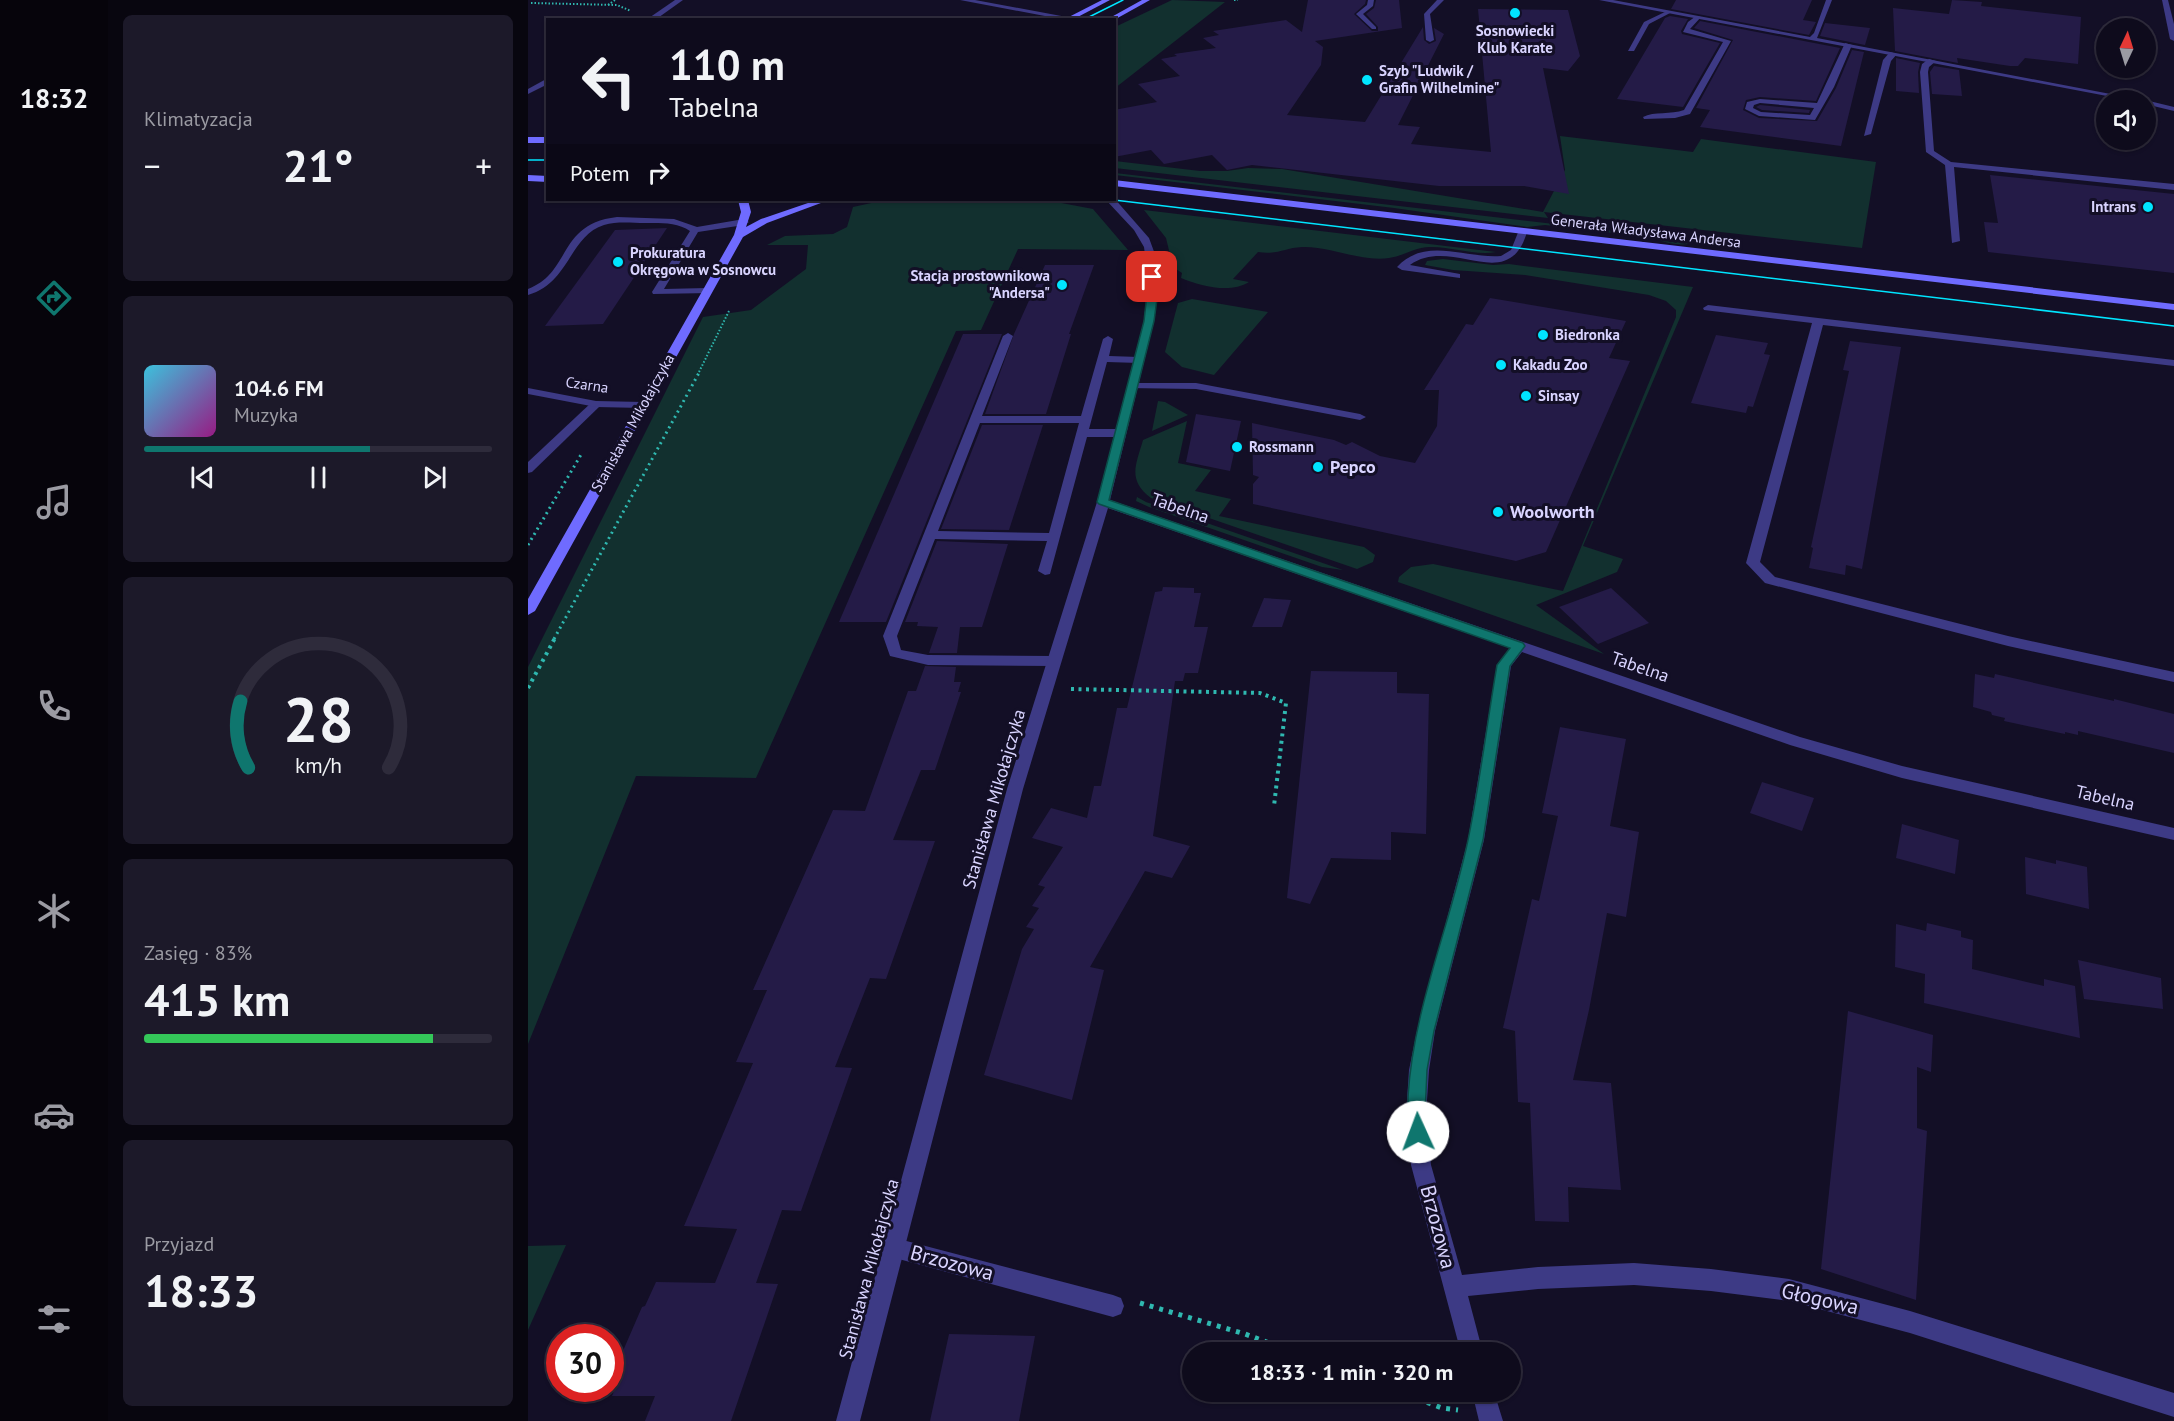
<!DOCTYPE html>
<html lang="pl">
<head>
<meta charset="utf-8">
<style>
	body { margin:0; font-family:"PT Sans",sans-serif; background:#1c1929; color:#f1f3f6; height:100vh; display:flex; flex-direction:column; font-size:22px; white-space:nowrap }
	* { box-sizing:border-box; margin:0 }
	p { font-size:20px; color:#9b9ba3 }
	.icon { flex:none; width:33px; height:33px; fill:none; stroke:currentColor; stroke-width:2; stroke-linecap:round; stroke-linejoin:round }
	.map { position:relative; flex:1; overflow:hidden }
	.drawer { display:flex; flex-direction:column; gap:15px; padding:15px; background:#08060f; width:420px }
	.drawer>* { flex:none }
	.guide { position:absolute; left:18px; top:18px; width:570px; height:183px; border-radius:0px; box-shadow:0 2px 4px #0004,0 0 0 2px #2e2b3b; background:#0e0b1c; color:#f1f3f6; overflow:hidden }
	.needle { width:39px; rotate:4deg }
	.fabs { position:absolute; left:1568px; top:18px; display:grid; gap:12px }
	.fabs a { display:grid; place-items:center; width:60px; height:60px; border-radius:50%; background:#0e0b1c; box-shadow:0 2px 4px #0004,0 0 0 2px #2e2b3b; font-size:30px }
	.speed { position:absolute; left:18px; top:1324px; display:flex; gap:12px; font-size:30px; font-weight:700; text-align:center }
	.speed>* { display:grid; place-content:center; width:78px; height:78px; border-radius:50%; background:#0e0b1c; box-shadow:0 2px 4px #0004,0 0 0 2px #2e2b3b; line-height:1 }
	.speed .limit { border:9px solid #d22; background:#fff; color:#111 }
	.pin { position:absolute; display:grid; place-items:center; width:51px; height:51px; color:#fff; margin:-26px; border-radius:12px; box-shadow:0 3px 9px #0006 }
	.me { position:absolute; width:66px; margin:-33px; rotate:358deg; stroke-linejoin:round; filter:drop-shadow(0 0 4px #0008) }
	.turn { display:flex; align-items:center; gap:21px; height:126px; padding:0 24px; font-size:27px }
	.turn .icon { width:78px; height:78px; stroke-width:2.5 }
	.turn b { display:block; font-size:42px; line-height:51px }
	.then { display:flex; align-items:center; height:57px; padding:0 24px; background:#0003; gap:12px; font-size:22px }
	.big { font-size:45px; font-weight:800; line-height:1.1 }
	.drawer .tile { flex:1; display:flex; flex-direction:column; justify-content:center; gap:9px; min-width:0; padding:0 21px; border-radius:9px; background:#1c1929 }
	.drawer .dial { align-items:center; gap:0 }
	.dial svg { height:156px; overflow:visible; fill:none; stroke:#2e2b3b; stroke-width:7; stroke-linecap:round; text-anchor:middle }
	.dial text { fill:#f1f3f6; stroke:none }
	.song { display:flex; align-items:center; gap:18px }
	.cover { width:72px; height:72px; border-radius:9px; background:linear-gradient(135deg,hsl(190 70% 55%),hsl(310 70% 35%)) }
	.played { height:6px; border-radius:3px; background:linear-gradient(90deg,#0f766e 65%,#2e2b3b 65%) }
	.keys { display:flex; justify-content:space-around; direction:ltr }
	.heat { display:flex; justify-content:space-between; align-items:center; font-size:33px; direction:ltr }
	.charge { height:9px; border-radius:4px; background:linear-gradient(90deg,#34c759 83%,#2e2b3b 0) }
	.trip { position:absolute; left:654px; top:1342px; width:339px; height:60px; border-radius:30px; background:#0e0b1c; box-shadow:0 2px 4px #0004,0 0 0 2px #2e2b3b; font-weight:800; line-height:60px; text-align:center }
	main { display:flex; flex:1; min-height:0 }
	.menu { display:flex; flex-direction:column; width:108px; justify-content:space-around; align-items:center; background:#06040b; color:#9b9ba3 }
	.menu .icon { width:42px; height:42px }
	.menu .current { color:#0f766e }
	.menu b { font-size:27px; color:#f1f3f6 }
	.map>svg:first-child { display:block }
</style>
</head>
<body>
<main>
<nav class="menu">
<b>18:32</b>
<svg class="icon current" aria-label="directions" viewBox="0 0 24 24"><path d="M12 3l9 9-9 9-9-9zM9 14v-3h6M13 9l2 2-2 2"/></svg>
<svg class="icon" aria-label="music" viewBox="0 0 24 24"><path d="M9 18V5l10-2v13"/><circle cx="6" cy="18" r="3"/><circle cx="16" cy="16" r="3"/></svg>
<svg class="icon" aria-label="phone" viewBox="0 0 24 24"><path d="M5 4h4l2 5-3 2q2 4 5 5l2-3 5 2v4C11 20 4 13 5 4z"/></svg>
<svg class="icon" aria-label="climate" viewBox="0 0 24 24"><path d="M12 3v18M4 7l16 10M4 17L20 7"/></svg>
<svg class="icon" aria-label="car" viewBox="0 0 24 24"><path d="M5 17H2v-5l4-1 3-4h7l3 4 3 1v5h-3M9 17h6M6 11h13"/><circle cx="7" cy="17" r="2"/><circle cx="17" cy="17" r="2"/></svg>
<svg class="icon" aria-label="filters" viewBox="0 0 24 24"><path d="M4 7h16M4 17h16"/><circle cx="9" cy="7" r="2"/><circle cx="15" cy="17" r="2"/></svg>
</nav>
<section class="drawer">
<div class="tile"><p>Klimatyzacja</p>
<div class="heat"><a>−</a><b class="big">21°</b><a>+</a></div>
</div>
<div class="tile">
<div class="song"><i class="cover"></i><div><b>104.6 FM</b><p>Muzyka</p></div></div>
<div class="played"></div>
<div class="keys"><svg class="icon" aria-label="previous" viewBox="0 0 24 24"><path d="M18 5L8 12l10 7zM5 5v14"/></svg><svg class="icon" aria-label="pause" viewBox="0 0 24 24"><path d="M8 5v14M16 5v14"/></svg><svg class="icon" aria-label="next" viewBox="0 0 24 24"><path d="M6 5l10 7-10 7zM19 5v14"/></svg></div>
</div>
<div class="tile dial"><svg viewBox="0 0 100 80">
<path d="M14 69A42 42 0 1 1 86 69"/>
<path d="M14 69A42 42 0 0 1 10 35" stroke="#0f766e"/>
<text x="50" y="56" font-size="32" font-weight="700">28</text>
<text x="50" y="72" font-size="11">km/h</text>
</svg></div>
<div class="tile"><p>Zasięg · 83%</p><b class="big">415 km</b><div class="charge"></div></div>
<div class="tile"><p>Przyjazd</p><b class="big">18:33</b></div>
</section>
<div class="map">
<svg width="1646" height="1421" viewBox="0 0 1646 1421">
	<rect width="100%" height="100%" fill="#130f26"/>
	<!-- green -->
	<g fill="#12302f">
		<polygon points="644,0 697,2 587,88 587,27"/>
		<polygon points="1032,136 1165,152 1173,139 1348,162 1334,248 1016,212 1020,218 587,168 587,161 672,171 699,171 720,168 754,169 1015,212 1037,170"/>
		<path d="M587 173 1163 240 1161 244C1147 246 1133 241 1120 237L1017 225 999 227 866 208 587 175Z"/>
		<polygon points="357,200 497,200 523,201 565,209 600,250 490,249 453,330 428,331 228,778 108,776 0,1044 0,667 175,317 223,310 278,269 280,245 239,245 257,236 305,234 319,227 325,207"/>
		<path d="M616 210 968 252C948 256 925 247 904 247 888 246 876 256 861 258 832 262 803 246 774 247 756 248 750 255 730 252L705 279 721 282C702 294 673 286 653 278L654 273 645 267 638 238Z"/>
		<polygon points="915,259 965,265 981,264 1165,287 1055,546 1095,559 1089,572 1008,605 1076,654 870,582 871,577 883,567 905,564 1035,591 1148,317 1148,310 1138,301 1121,295 997,275 925,270 897,265 899,261"/>
		<polygon points="664,299 740,312 686,375 654,367 637,352 650,303"/>
		<polygon points="630,401 637,402 660,415 624,431"/>
		<path d="M659 421 650 463 683 470 667 491 703 499 691 516 836 547 847 555 845 562 829 569 623 498C599 480 608 465 615 440Z"/>
		<polygon points="609,497 618,502 815,570 794,567 621,507 608,501"/>
		<polygon points="38,1245 0,1330 0,1246"/>
	</g>
	<!-- building -->
	<g fill="#241b47">
		<polygon points="780,0 838,0 837,4 826,14 844,31 850,31 850,27 838,14 846,8 848,0 871,0 874,28 787,41 795,47 793,65 759,115 837,122 895,27 896,40 901,44 908,41 906,28 916,34 870,125 892,127 883,144 963,152 950,9 1040,10 1052,56 1040,71 1015,68 1041,194 996,186 911,186 724,165 699,170 684,155 636,164 623,150 586,157 586,110 629,102 610,84 652,76 633,59 649,56 646,54 688,48 675,38 691,35 685,31 758,20 774,32"/>
		<polygon points="1148,0 1284,0 1275,20 1288,22 1281,35 1143,9"/>
		<polygon points="1424,0 1454,2 1453,6 1553,17 1550,64 1497,58 1490,66 1482,66 1429,58 1430,63 1367,51 1365,8 1421,14"/>
		<polygon points="1142,16 1160,19 1153,31 1154,34 1192,43 1155,107 1089,99 1137,18"/>
		<polygon points="1172,21 1312,48 1288,101 1232,97 1218,100 1215,110 1231,118 1289,121 1308,88 1324,50 1336,52 1313,146 1172,127 1182,110 1168,108 1205,40 1166,28"/>
		<polygon points="1297,23 1342,28 1337,45 1292,36"/>
		<polygon points="1368,58 1392,63 1390,72 1391,93 1368,91"/>
		<polygon points="1406,66 1431,70 1434,96 1404,94 1402,72"/>
		<polygon points="1232,105 1282,110 1281,113 1234,110 1228,107"/>
		<polygon points="1462,175 1646,194 1646,273 1460,252 1456,222 1470,223"/>
		<polygon points="139,228 75,324 17,326 87,230"/>
		<polygon points="517,265 566,265 541,334 543,334 518,414 457,414 486,334"/>
		<polygon points="962,298 1098,321 1081,358 1102,361 1018,552 988,561 725,504 725,484 731,477 725,475 724,423 806,440 818,445 824,442 852,456 887,463 909,426 911,390 896,390 938,324 945,325"/>
		<polygon points="435,334 474,334 358,622 311,622"/>
		<polygon points="1188,335 1240,343 1236,354 1242,355 1225,407 1220,406 1218,413 1163,403"/>
		<polygon points="1322,341 1373,347 1334,569 1318,565 1317,575 1281,568 1285,548 1283,547 1321,371 1315,370"/>
		<polygon points="668,414 713,421 702,471 658,462"/>
		<polygon points="454,425 515,425 481,530 413,529"/>
		<polygon points="409,541 480,544 454,627 432,627 429,653 401,653 410,627 389,626 390,622 377,622"/>
		<polygon points="635,587 666,588 666,593 673,593 666,627 680,627 670,673 657,673 655,681 647,681 625,836 662,846 644,878 617,871 562,967 576,970 544,1100 456,1075 494,949 506,929 498,927 511,908 504,906 517,887 510,885 535,847 504,838 523,808 559,818 566,786 573,786 589,708 599,708 627,592 634,591"/>
		<polygon points="1083,588 1121,623 1070,644 1031,607"/>
		<polygon points="736,598 763,600 754,627 724,627"/>
		<polygon points="397,666 428,667 426,682 433,682 430,692 433,692 407,770 393,770 365,840 407,841 358,979 342,978 307,1067 324,1068 273,1211 254,1210 228,1283 250,1284 203,1421 117,1421 127,1396 84,1396 96,1368 88,1367 114,1307 117,1306 128,1282 187,1283 209,1229 156,1226 225,1063 208,1062 239,990 225,990 305,810 337,811 380,691 388,691"/>
		<polygon points="783,671 869,672 869,693 901,694 898,834 863,832 863,860 803,858 782,904 759,898"/>
		<polygon points="1447,674 1466,678 1467,674 1586,701 1586,699 1646,714 1646,753 1550,731 1550,735 1537,732 1537,734 1476,721 1477,718 1464,715 1463,712 1445,707"/>
		<polygon points="1032,727 1098,739 1082,826 1111,832 1098,917 1079,913 1061,1010 1045,1080 1083,1083 1093,1190 1040,1187 1041,1222 1007,1221 1002,1103 990,1102 987,1031 975,1028 1004,899 1011,901 1030,816 1014,813"/>
		<polygon points="1234,782 1286,798 1274,831 1222,813"/>
		<polygon points="1374,824 1431,840 1427,874 1368,858"/>
		<polygon points="1497,857 1528,864 1528,860 1559,867 1561,909 1498,894"/>
		<polygon points="1399,923 1433,931 1433,937 1445,940 1444,969 1516,986 1516,979 1547,986 1552,1038 1396,1003 1397,974 1367,967 1368,924 1398,931"/>
		<polygon points="1550,960 1633,978 1635,1009 1556,999"/>
		<polygon points="1320,1011 1405,1035 1403,1072 1389,1067 1389,1128 1399,1131 1388,1300 1293,1269"/>
		<polygon points="421,1334 507,1336 491,1421 402,1421"/>
	</g>
	<g fill="none" stroke-linecap="round" stroke-linejoin="round">
		<!-- path-far3 -->
		<g stroke="#2fb8b0" stroke-width="2" stroke-dasharray="1.5 2" stroke-linecap="butt">
			<polyline points="706,0 710,0"/>
			<polyline points="3,3 89,5 103,11"/>
			<polyline points="80,5 87,0"/>
			<polyline points="49,200 66,201"/>
			<polyline points="171,372 201,311"/>
		</g>
		<!-- path-far2 -->
		<g stroke="#2fb8b0" stroke-width="3" stroke-dasharray="2 4" stroke-linecap="butt">
			<polyline points="0,545 54,453"/>
			<polyline points="26,639 172,371"/>
		</g>
		<!-- path-far1 -->
		<g stroke="#2fb8b0" stroke-width="4" stroke-dasharray="3 4.5" stroke-linecap="butt">
			<polyline points="0,688 27,638"/>
			<polyline points="543,689 732,693 758,703 746,806"/>
		</g>
		<!-- path -->
		<g stroke="#2fb8b0" stroke-width="5" stroke-dasharray="4 6" stroke-linecap="butt">
			<polyline points="612,1303 717,1334 768,1353"/>
			<polyline points="871,1392 914,1408 930,1410"/>
		</g>
		<!-- lane -->
		<g fill="#3d3a85" fill-rule="evenodd">
			<polygon points="147,0 155,0 127,20 118,20"/>
			<polygon points="840,0 846,0 845,6 835,14 848,27 848,29 844,29 828,14 839,5"/>
			<polygon points="909,0 916,0 902,14 906,40 902,42 898,40 896,14"/>
			<polygon points="1139,11 1144,12 1121,24 1106,51 1100,51 1116,22"/>
			<path d="M1168 16 1173 17 1162 29 1203 41 1162 114 1147 118 1116 119 1115 117C1126 111 1143 115 1156 110L1195 42 1155 32 1160 22Z"/>
			<path d="M1317 43 1324 45 1306 87 1287 120 1231 116 1217 109 1219 102 1232 99 1289 103ZM1232 103 1286 108 1282 115 1233 112 1225 108 1226 105Z"/>
			<polygon points="1362,52 1369,54 1363,61 1343,134 1336,136 1355,60"/>
			<polygon points="1401,59 1408,61 1401,67 1400,72 1406,151 1423,162 1646,184 1646,190 1426,167 1432,241 1424,243 1417,165 1398,152 1392,72 1394,64"/>
			<polygon points="20,78 20,84 0,94 0,89"/>
			<path d="M89 217 146 219 169 227 216 219 221 222 216 225 170 232 136 289 179 288 183 289V293L125 294 124 292 162 231C149 222 132 223 117 223 104 223 89 221 76 225 41 236 42 283 0 295V289C44 272 29 224 89 217Z"/>
			<path d="M991 230 999 232C980 296 924 235 882 265L932 274V278L874 270 869 267C898 236 937 259 973 256L983 250Z"/>
			<polygon points="1180,305 1646,360 1646,366 1295,325 1232,562 1247,577 1480,636 1646,672 1646,682 1480,646 1237,583 1218,563 1284,323 1176,310 1175,308"/>
			<path d="M480 333 485 336 454 416H553L575 339 580 336 585 339 581 356 611 357 616 360 611 363 579 362 561 429H591L597 433 591 437H559L522 574 517 575 510 571 519 541 407 539 369 636 373 650 400 655 526 656 533 661 526 666 400 665 362 656 355 636 475 336ZM452 423H551L521 533 410 531Z"/>
			<polygon points="603,383 668,383 832,414 838,417 832,420 668,389 599,388 599,384"/>
			<polygon points="68,401 72,402 72,406 4,472 0,473 0,462 64,402"/>
			<polygon points="367,1238 585,1295 593,1298 596,1306 593,1314 585,1317 367,1258 359,1255 356,1248 359,1241"/>
		</g>
		<!-- street -->
		<g fill="#3d3a85" fill-rule="evenodd">
			<polygon points="432,0 447,0 544,18 538,20"/>
			<polygon points="1071,0 1085,0 1282,37 1286,33 1298,0 1304,0 1289,38 1614,100 1600,100"/>
			<polygon points="1634,0 1640,0 1646,24 1646,41 1642,39"/>
			<polygon points="1614,100 1617,100 1646,107 1646,111 1617,104 1617,100"/>
			<polygon points="586,198 621,238 628,257 630,279 626,321 582,500 1272,737 1374,766 1646,828 1646,840 1374,778 1262,745 994,652 983,666 956,840 907,1031 901,1070 898,1115 903,1165 934,1275 1010,1267 1106,1263 1183,1269 1261,1279 1382,1311 1646,1393 1646,1417 1382,1333 1261,1301 1183,1291 1106,1285 1010,1289 940,1296 955,1353 933,1353 883,1165 878,1115 881,1070 889,1031 940,840 969,665 982,648 580,508 495,789 332,1421 308,1421 479,789 569,502 616,321 620,279 616,247 606,230 578,200"/>
			<polygon points="0,388 68,401 115,402 121,405 115,408 68,407 0,394"/>
			<polygon points="944,1392 966,1392 975,1421 951,1421"/>
		</g>
		<!-- secondary -->
		<g fill="#6f6bff" fill-rule="evenodd">
			<polygon points="574,0 582,0 544,20 535,20"/>
			<polygon points="614,0 622,0 586,20 578,20"/>
			<rect x="0" y="137" width="20" height="6"/>
			<polygon points="0,175 20,176 20,182 0,181"/>
			<polygon points="586,180 1646,304 1646,310 586,186"/>
			<polygon points="210,200 220,200 223,212 218,227 233,219 280,203 256,203 252,200 301,200 239,223 215,237 7,611 0,615 0,599 206,235 213,212"/>
		</g>
		<!-- tram -->
		<g stroke="#00e5ff" stroke-width="1.5">
			<polyline points="555,20 595,0"/>
			<polyline points="0,160 20,160"/>
			<polyline points="586,200 1646,326"/>
		</g>
	</g>
	<!-- route -->
	<path fill="#0f766e" stroke="#0a4d48" stroke-width="1.5" d="M621 275 629 277 630 292 626 321 581 500 995 643 997 646 982 666 955 840 906 1031 899 1070 897 1115 899 1132 897 1138 890 1140 884 1138C878 1125 880 1111 880 1097 885 1009 922 926 940 840 952 782 959 723 969 665L982 648 571 504 569 502 616 321Z"/>
	<!-- markers -->
	<g fill="#00e5ff" stroke="#130f26" stroke-width="2">
		<circle cx="987" cy="13" r="6"/>
		<circle cx="839" cy="80" r="6"/>
		<circle cx="1620" cy="207" r="6"/>
		<circle cx="90" cy="262" r="6"/>
		<circle cx="534" cy="285" r="6"/>
		<circle cx="1015" cy="335" r="6"/>
		<circle cx="973" cy="365" r="6"/>
		<circle cx="998" cy="396" r="6"/>
		<circle cx="709" cy="447" r="6"/>
		<circle cx="790" cy="467" r="6"/>
		<circle cx="970" cy="512" r="6"/>
	</g>
	<g text-anchor="middle" stroke-width="6" stroke-linejoin="round" paint-order="stroke">
		<!-- far-poi labels -->
		<g font-size="15" font-weight="bold" fill="#d9d4ff" stroke="#130f26" text-anchor="start">
			<text x="987" y="36" text-anchor="middle">Sosnowiecki<tspan x="987" dy="17">Klub Karate</tspan></text>
			<text x="851" y="76">Szyb "Ludwik /<tspan x="851" dy="17">Grafin Wilhelmine"</tspan></text>
			<text x="1608" y="212" text-anchor="end">Intrans</text>
			<text x="102" y="258">Prokuratura<tspan x="102" dy="17">Okręgowa w Sosnowcu</tspan></text>
			<text x="522" y="281" text-anchor="end">Stacja prostownikowa<tspan x="522" dy="17">"Andersa"</tspan></text>
			<text x="1027" y="340">Biedronka</text>
			<text x="985" y="370">Kakadu Zoo</text>
			<text x="1010" y="401">Sinsay</text>
			<text x="721" y="452">Rossmann</text>
		</g>
		<!-- far-street labels -->
		<g font-size="15" fill="#d9d4ff" stroke="#130f26">
			<text transform="translate(1118 231) rotate(7)" y="5">Generała Władysława Andersa</text>
			<text transform="translate(59 385) rotate(8)" y="5">Czarna</text>
			<text transform="translate(105 423) rotate(-61)" y="5">Stanisława Mikołajczyka</text>
		</g>
		<!-- poi labels -->
		<g font-size="18" font-weight="bold" fill="#d9d4ff" stroke="#130f26" text-anchor="start">
			<text x="802" y="473">Pepco</text>
			<text x="982" y="518">Woolworth</text>
		</g>
		<!-- street labels -->
		<g font-size="18" fill="#d9d4ff" stroke="#130f26">
			<text transform="translate(652 508) rotate(19)" y="6">Tabelna</text>
			<text transform="translate(1112 667) rotate(19)" y="6">Tabelna</text>
			<text transform="translate(1577 798) rotate(13)" y="6">Tabelna</text>
			<text transform="translate(466 799) rotate(-74)" y="6">Stanisława Mikołajczyka</text>
			<text transform="translate(341 1269) rotate(-75)" y="6">Stanisława Mikołajczyka</text>
		</g>
		<!-- near-street labels -->
		<g font-size="21" fill="#d9d4ff" stroke="#130f26">
			<text transform="translate(910 1227) rotate(75)" y="7">Brzozowa</text>
			<text transform="translate(424 1263) rotate(15)" y="7">Brzozowa</text>
			<text transform="translate(1292 1299) rotate(13)" y="7">Głogowa</text>
		</g>
	</g>
</svg>
<div class="fabs">
<a><svg class="needle" viewBox="-14 -14 28 28"><path d="M0-13l5 13h-10z" fill="#e53935"/><path d="M0 13l5-13h-10z" fill="#9b9ba3"/></svg></a>
<a><svg class="icon" aria-label="sound" viewBox="0 0 24 24"><path d="M4 9h4l5-4v14l-5-4H4zM17 9q2 3 0 6"/></svg></a>
</div>
<div class="speed"><div class="limit">30</div></div>
<div class="pin" style="left:624px;top:277px;background:#d93025"><svg class="icon" aria-label="arrive" viewBox="0 0 24 24"><path d="M6 21V4h12l-3 4 3 4H6"/></svg></div>
<svg class="me" style="left:890px;top:1132px" viewBox="-20 -20 40 40"><circle r="19" fill="#fff"/><path d="M0-13L10 11 0 6-10 11z" fill="#0f766e"/></svg>
<div class="trip">18:33 · 1 min · 320 m</div>
<div class="guide">
<div class="turn"><svg class="icon" aria-label="left" viewBox="0 0 24 24"><path d="M17 20v-9H6M10 6l-5 5 5 5"/></svg><div><b>110 m</b>Tabelna</div></div>
<div class="then">Potem<svg class="icon" aria-label="right" viewBox="0 0 24 24"><path d="M7 20v-9h11M14 6l5 5-5 5"/></svg></div>
</div>
</div>
</main>
</body>
</html>
